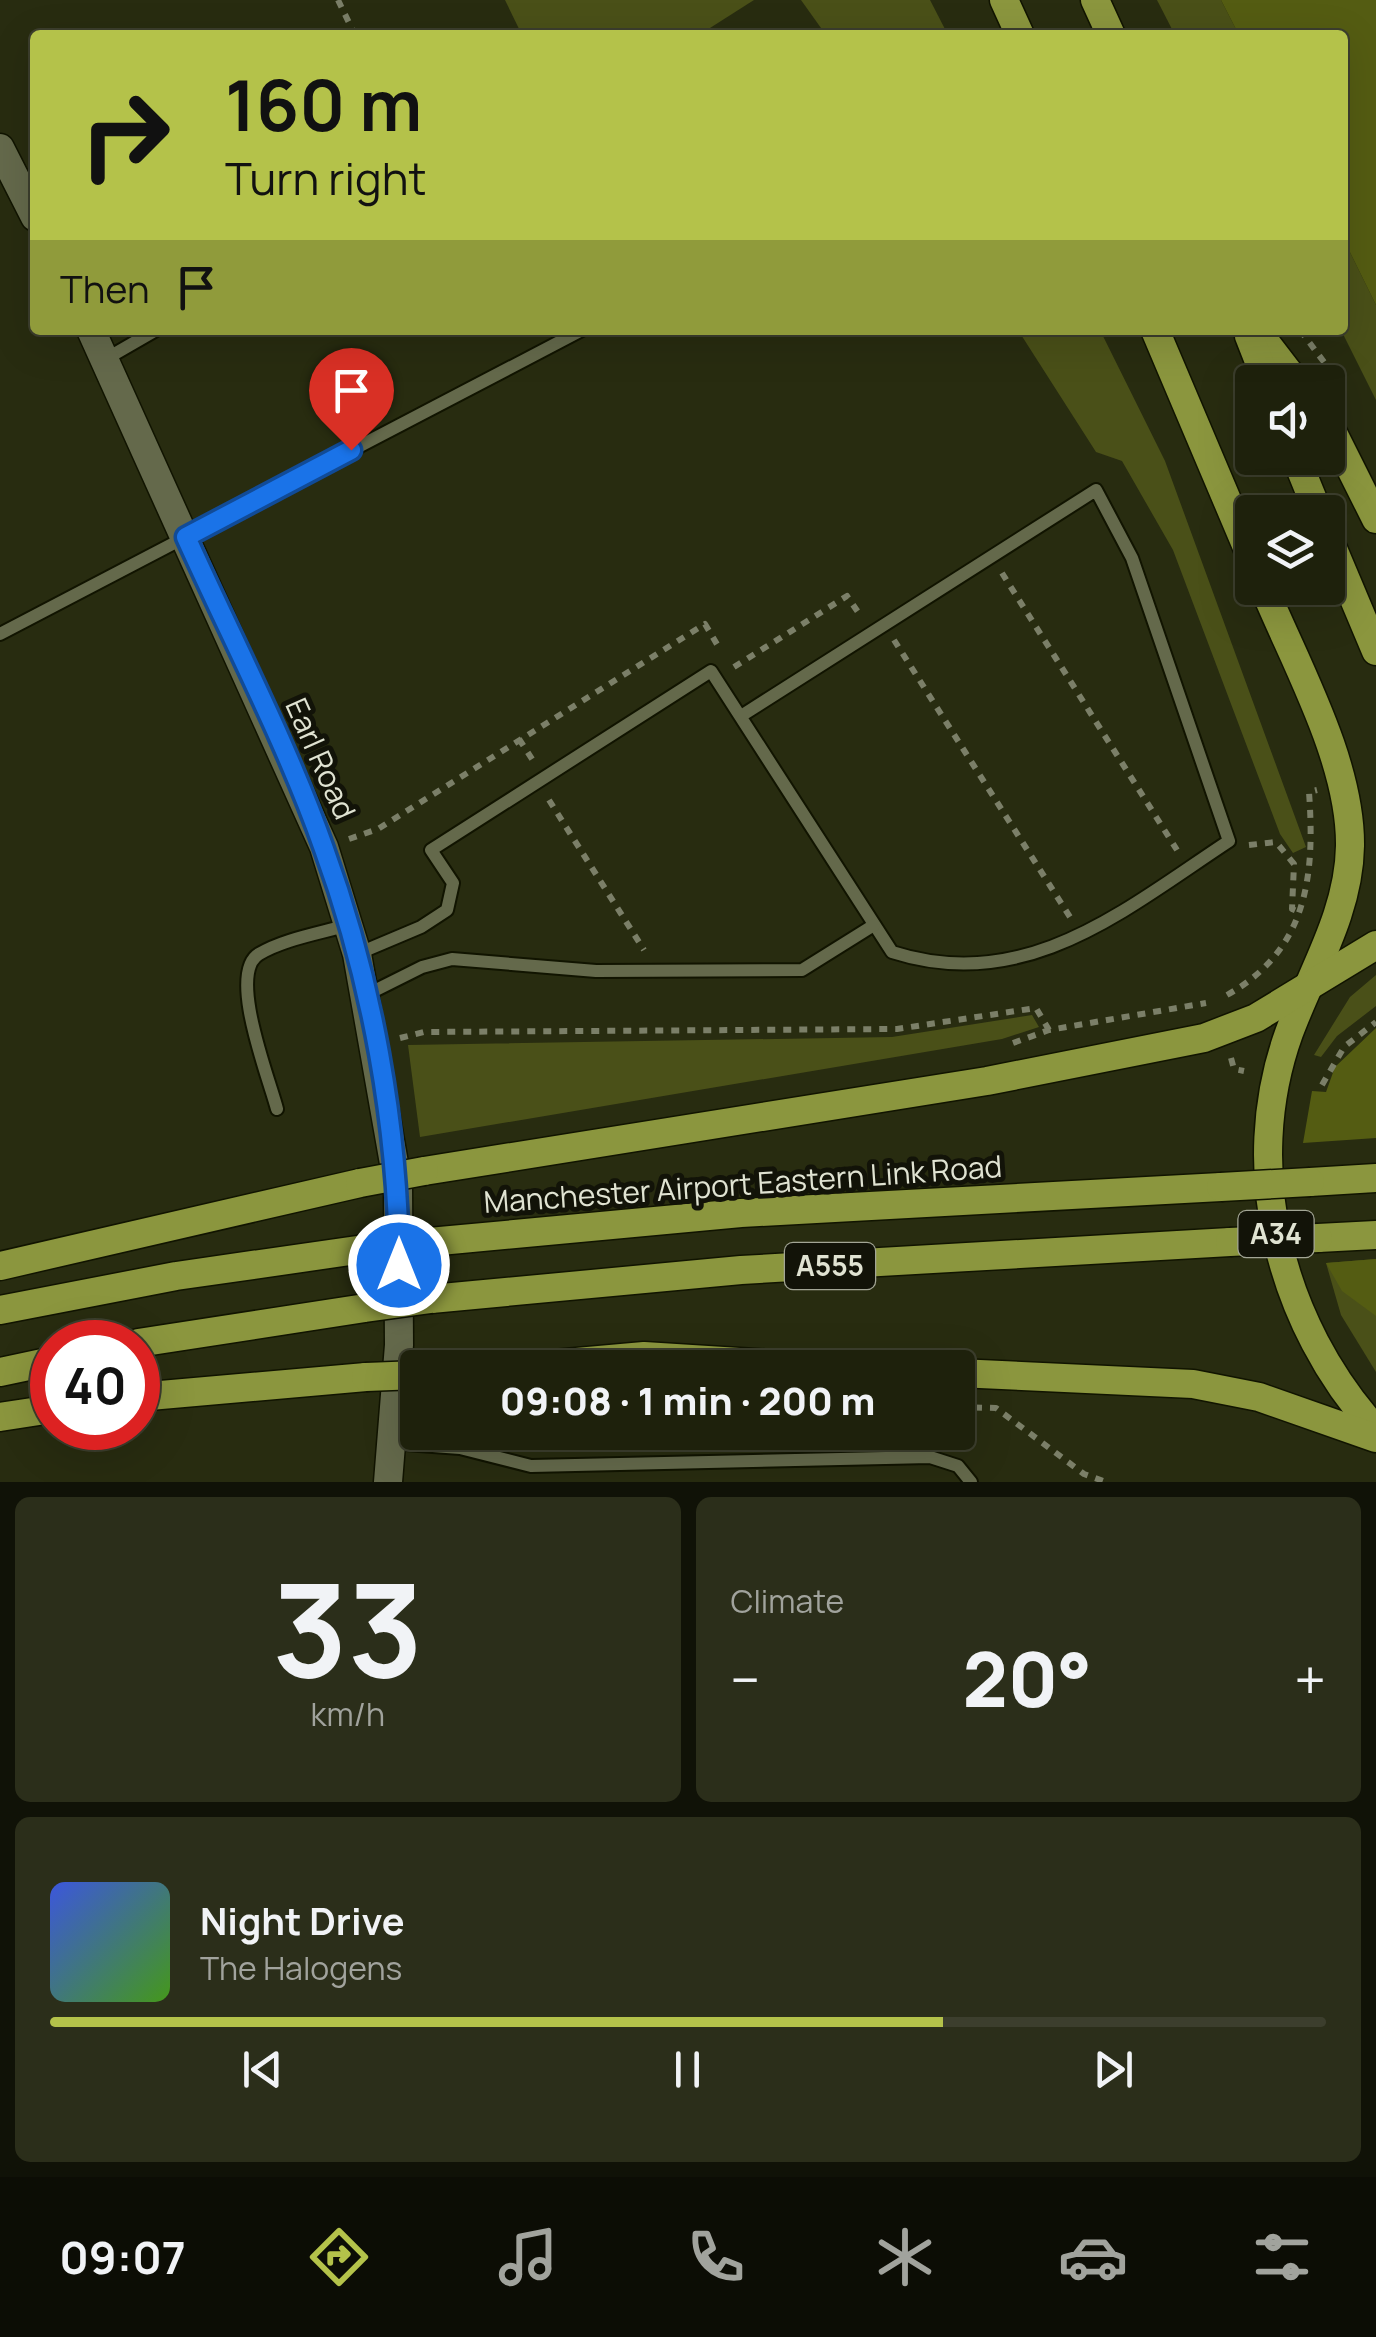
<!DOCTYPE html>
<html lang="en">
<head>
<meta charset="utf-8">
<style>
	body { margin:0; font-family:Manrope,sans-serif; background:#2b2e1a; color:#f1f3f6; height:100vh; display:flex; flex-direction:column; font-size:38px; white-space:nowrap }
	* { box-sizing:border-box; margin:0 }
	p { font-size:32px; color:#a1a39d }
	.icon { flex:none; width:55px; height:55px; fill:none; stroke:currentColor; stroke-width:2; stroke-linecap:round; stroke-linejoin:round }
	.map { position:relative; height:1482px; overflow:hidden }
	.panel { display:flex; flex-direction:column; gap:15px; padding:15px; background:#101207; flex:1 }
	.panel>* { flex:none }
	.banner { position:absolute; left:30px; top:30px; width:1318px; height:305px; border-radius:10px; box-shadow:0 10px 40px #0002,0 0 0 2px #3c3e2d; background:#b4c24a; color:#111; overflow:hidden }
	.tools { position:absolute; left:1235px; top:365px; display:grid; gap:20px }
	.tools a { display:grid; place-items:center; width:110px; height:110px; border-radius:10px; background:#1e210c; box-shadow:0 10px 40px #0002,0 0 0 2px #3c3e2d; font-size:50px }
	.speed { position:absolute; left:30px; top:1320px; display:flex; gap:20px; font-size:50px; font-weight:700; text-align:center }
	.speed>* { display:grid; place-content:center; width:130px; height:130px; border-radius:50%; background:#1e210c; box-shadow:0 10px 40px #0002,0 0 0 2px #3c3e2d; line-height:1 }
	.speed .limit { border:15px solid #d22; background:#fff; color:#111 }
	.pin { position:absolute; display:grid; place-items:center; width:85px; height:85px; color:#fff; margin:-102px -42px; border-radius:50% 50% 50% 0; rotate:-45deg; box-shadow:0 0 10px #0007 }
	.pin .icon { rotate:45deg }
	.me { position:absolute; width:110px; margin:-55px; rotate:0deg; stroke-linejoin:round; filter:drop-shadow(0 0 8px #0008) }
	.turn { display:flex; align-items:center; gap:35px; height:210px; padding:0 30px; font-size:45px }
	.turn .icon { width:130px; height:130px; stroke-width:2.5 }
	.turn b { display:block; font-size:70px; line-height:85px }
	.then { display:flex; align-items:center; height:95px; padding:0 30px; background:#0003; gap:20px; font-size:38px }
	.big { font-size:75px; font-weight:800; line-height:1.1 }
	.panel .card { flex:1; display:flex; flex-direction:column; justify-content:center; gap:15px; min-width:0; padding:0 35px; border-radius:15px; background:#2b2e1a }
	.panel .dial { align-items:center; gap:0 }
	.dial b { font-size:130px; line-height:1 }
	.song { display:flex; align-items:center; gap:30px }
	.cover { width:120px; height:120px; border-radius:15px; background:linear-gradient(135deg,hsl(230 70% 55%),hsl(100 70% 35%)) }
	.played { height:10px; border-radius:5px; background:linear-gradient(90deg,#b4c24a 70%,#3c3e2d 70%) }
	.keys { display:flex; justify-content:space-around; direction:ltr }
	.heat { display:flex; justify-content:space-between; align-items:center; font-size:55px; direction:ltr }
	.panel .tiles { flex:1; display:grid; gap:15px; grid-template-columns:1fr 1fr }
	.card:last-child { grid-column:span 2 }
	.trip { position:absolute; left:400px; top:1350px; width:575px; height:100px; border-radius:10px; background:#1e210c; box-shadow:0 10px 40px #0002,0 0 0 2px #3c3e2d; font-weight:800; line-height:100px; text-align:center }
	.tabs { display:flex; height:160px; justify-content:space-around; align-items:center; background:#0c0d05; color:#a1a39d }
	.tabs .icon { width:70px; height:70px }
	.tabs .selected { color:#b4c24a }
	.tabs b { font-size:45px; color:#f1f3f6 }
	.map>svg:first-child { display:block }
</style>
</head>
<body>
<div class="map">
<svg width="1376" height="1482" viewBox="0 0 1376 1482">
	<rect width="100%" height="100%" fill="#282c10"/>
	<!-- green -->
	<g fill="#4a5018">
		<polygon points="505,0 754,0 699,35 522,35"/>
		<polygon points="801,0 930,0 948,35 826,35"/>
		<polygon points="1157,0 1221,0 1239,35 1175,35"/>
		<polygon points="1343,238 1376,305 1376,400 1341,330"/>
		<polygon points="1018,330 1100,330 1165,461 1306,847 1293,853 1280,834 1173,550 1122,461 1096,452"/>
		<polygon points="1376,975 1376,1006 1337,1036 1321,1057 1314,1055 1350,997"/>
		<polygon points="1032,1015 1039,1027 1002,1039 420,1137 408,1045 892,1037"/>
		<polygon points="1376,1259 1376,1372 1341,1315 1326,1263"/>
	</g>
	<!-- forest -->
	<g fill="#545c12">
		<polygon points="1221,0 1376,0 1376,305 1343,238 1342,35 1239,35"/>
		<polygon points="1376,1028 1376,1138 1303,1143 1312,1091 1326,1092 1335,1067"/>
		<polygon points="1376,1259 1376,1316 1342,1291 1326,1263"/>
	</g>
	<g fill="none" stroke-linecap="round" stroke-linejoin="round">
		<defs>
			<g id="service">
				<polyline points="104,360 156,330"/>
				<polyline points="0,634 582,330"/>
				<path d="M357 954 421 927 447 910 453 883 431 850 711 671 892 952C1026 995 1124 910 1229 841L1132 558 1096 490 741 716"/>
				<polyline points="366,995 422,967 452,959 596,971 802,970 874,925"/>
				<path d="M277 1109C269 1078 227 973 259 954 284 939 321 933 348 925"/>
				<polyline points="392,1443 460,1448 531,1466 930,1457 958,1466 971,1482"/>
			</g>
			<g id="tertiary">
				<polyline points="0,148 35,217"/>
				<polyline points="91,330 324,847 357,954 398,1186 399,1345 388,1482"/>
			</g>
			<g id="trunk">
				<polyline points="1004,0 1020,35"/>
				<polyline points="1095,0 1111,35"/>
				<polyline points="1155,330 1252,559"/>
				<polyline points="1256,330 1296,382"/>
				<polyline points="1249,336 1267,382"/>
				<polyline points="1328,423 1376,519"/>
				<polyline points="1296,458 1318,512"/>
				<polyline points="1328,537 1376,651"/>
				<path d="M1264 588C1296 665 1351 762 1350 846 1349 913 1312 971 1289 1033 1240 1169 1280 1324 1376 1430"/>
				<polyline points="424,1171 987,1081 1204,1038 1256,1018 1376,945"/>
				<polyline points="1310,1182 1376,1178"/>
				<polyline points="1318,1238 1376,1235"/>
				<polyline points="429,1242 741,1213 1221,1187"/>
				<polyline points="0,1266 360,1183"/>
				<polyline points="431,1299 741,1270 1230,1242"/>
				<polyline points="0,1310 176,1276 364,1249"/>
				<polyline points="138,1343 365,1308"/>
				<polyline points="509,1368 644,1356 836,1368"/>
				<polyline points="0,1372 52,1361"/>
				<polyline points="958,1373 1193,1384 1259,1397 1376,1438"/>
				<polyline points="138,1397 366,1377"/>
				<polyline points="0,1417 52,1409"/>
			</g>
		</defs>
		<!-- service casing -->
		<use href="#service" stroke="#111400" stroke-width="16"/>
		<!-- tertiary casing -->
		<use href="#tertiary" stroke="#111400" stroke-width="31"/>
		<!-- trunk casing -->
		<use href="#trunk" stroke="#111400" stroke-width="31"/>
		<!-- path -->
		<g stroke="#7b7f68" stroke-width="6" stroke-dasharray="8 8" stroke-linecap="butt">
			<polyline points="338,0 355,35"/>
			<polyline points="1300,330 1327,366 1342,398"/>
			<polyline points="1002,573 1177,850"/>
			<polyline points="894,640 1070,917"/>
			<polyline points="734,667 847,596 860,615"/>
			<polyline points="519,739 534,762"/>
			<polyline points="549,800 644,950"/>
			<polyline points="349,839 378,829 705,624 721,651"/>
			<polyline points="1249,845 1276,842 1294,864 1292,909 1299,912"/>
			<path d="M1227 995C1308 950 1315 875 1309 792L1317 790"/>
			<polyline points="400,1038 424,1032 897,1029 1036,1008 1049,1030"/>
			<polyline points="1013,1043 1049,1030 1206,1003"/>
			<polyline points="1231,1058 1234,1069 1244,1071"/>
			<polyline points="1322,1085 1344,1047 1376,1022"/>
			<polyline points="958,1407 996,1408 1084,1474 1106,1482"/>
		</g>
		<!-- service -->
		<use href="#service" stroke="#64694b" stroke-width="12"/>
		<!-- tertiary -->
		<use href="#tertiary" stroke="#64694b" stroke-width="28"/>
		<!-- trunk -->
		<use href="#trunk" stroke="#8b963e" stroke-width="28"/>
		<defs>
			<g id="trunk-bridge">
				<polyline points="360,1183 424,1171"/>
				<polyline points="1221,1187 1310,1182"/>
				<polyline points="1230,1242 1318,1238"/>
				<polyline points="364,1249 429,1242"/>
				<polyline points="365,1308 431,1299"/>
				<polyline points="366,1377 418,1375"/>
			</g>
		</defs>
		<!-- trunk-bridge casing -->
		<use href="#trunk-bridge" stroke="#111400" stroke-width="31" stroke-linecap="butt"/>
		<!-- trunk-bridge -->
		<use href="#trunk-bridge" stroke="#8b963e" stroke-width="28"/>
	</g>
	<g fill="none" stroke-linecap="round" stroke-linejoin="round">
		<defs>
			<path id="route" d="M351 450 186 537C231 637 288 746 324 849 372 980 398 1126 399 1265"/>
		</defs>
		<!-- route casing -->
		<use href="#route" stroke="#114b97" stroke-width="25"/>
		<!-- route -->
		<use href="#route" stroke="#1a73e8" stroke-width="18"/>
	</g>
	<g text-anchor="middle" stroke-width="10" stroke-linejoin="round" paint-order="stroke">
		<!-- shield labels -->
		<g fill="#121308" stroke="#a2a595" stroke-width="2.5">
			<rect x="1238.5" y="1211" width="75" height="46" rx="8"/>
			<rect x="785" y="1243" width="90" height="46" rx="8"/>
		</g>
		<g font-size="28" font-weight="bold" fill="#e0e3d2">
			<text x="1276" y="1244">A34</text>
			<text x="830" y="1276">A555</text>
		</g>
		<!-- street labels -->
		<g font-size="30" fill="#e0e3d2" stroke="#121308">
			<text transform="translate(320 759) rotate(66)" y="10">Earl Road</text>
			<text transform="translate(743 1185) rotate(-4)" y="10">Manchester Airport Eastern Link Road</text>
		</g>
	</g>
</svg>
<div class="tools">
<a><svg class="icon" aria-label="sound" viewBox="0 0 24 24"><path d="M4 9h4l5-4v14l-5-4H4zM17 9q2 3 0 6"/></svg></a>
<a><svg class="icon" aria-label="layers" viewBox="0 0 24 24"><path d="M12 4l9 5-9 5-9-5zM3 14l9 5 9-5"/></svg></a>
</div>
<div class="speed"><div class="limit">40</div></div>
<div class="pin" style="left:351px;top:450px;background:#d93025"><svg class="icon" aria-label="arrive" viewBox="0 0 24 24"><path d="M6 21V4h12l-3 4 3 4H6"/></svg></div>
<svg class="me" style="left:399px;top:1265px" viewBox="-20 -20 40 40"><circle r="17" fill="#1a73e8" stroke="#fff" stroke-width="3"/><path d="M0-11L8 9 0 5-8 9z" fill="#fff"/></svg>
<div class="trip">09:08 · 1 min · 200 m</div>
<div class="banner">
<div class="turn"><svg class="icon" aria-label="right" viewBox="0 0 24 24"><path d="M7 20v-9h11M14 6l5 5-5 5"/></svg><div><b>160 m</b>Turn right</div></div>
<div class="then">Then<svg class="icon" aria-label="arrive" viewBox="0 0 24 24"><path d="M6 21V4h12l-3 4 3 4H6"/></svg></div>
</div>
</div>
<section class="panel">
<div class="tiles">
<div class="card dial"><b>33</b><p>km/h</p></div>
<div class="card"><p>Climate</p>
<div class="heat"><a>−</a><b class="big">20°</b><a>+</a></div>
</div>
<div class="card">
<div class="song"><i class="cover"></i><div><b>Night Drive</b><p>The Halogens</p></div></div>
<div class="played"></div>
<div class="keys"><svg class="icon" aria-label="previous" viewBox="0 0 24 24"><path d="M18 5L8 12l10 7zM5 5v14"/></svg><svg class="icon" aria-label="pause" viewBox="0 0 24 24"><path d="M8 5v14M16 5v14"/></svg><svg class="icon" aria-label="next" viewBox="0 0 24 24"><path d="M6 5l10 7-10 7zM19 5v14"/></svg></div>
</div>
</div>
</section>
<nav class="tabs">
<b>09:07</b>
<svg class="icon selected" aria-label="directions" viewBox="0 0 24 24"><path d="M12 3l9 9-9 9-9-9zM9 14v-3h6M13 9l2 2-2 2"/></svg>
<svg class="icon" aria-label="music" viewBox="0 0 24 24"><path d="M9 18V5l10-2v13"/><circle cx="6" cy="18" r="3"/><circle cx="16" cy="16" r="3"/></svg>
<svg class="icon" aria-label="phone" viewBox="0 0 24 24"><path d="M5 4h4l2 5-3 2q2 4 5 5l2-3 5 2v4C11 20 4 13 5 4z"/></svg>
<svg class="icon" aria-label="climate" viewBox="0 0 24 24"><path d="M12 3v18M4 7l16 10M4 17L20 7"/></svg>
<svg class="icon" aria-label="car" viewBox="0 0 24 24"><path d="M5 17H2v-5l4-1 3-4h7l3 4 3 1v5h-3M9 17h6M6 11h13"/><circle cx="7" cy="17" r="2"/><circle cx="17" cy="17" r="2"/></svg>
<svg class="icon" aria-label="filters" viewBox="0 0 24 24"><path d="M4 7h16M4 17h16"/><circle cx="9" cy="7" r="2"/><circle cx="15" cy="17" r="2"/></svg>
</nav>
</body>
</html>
